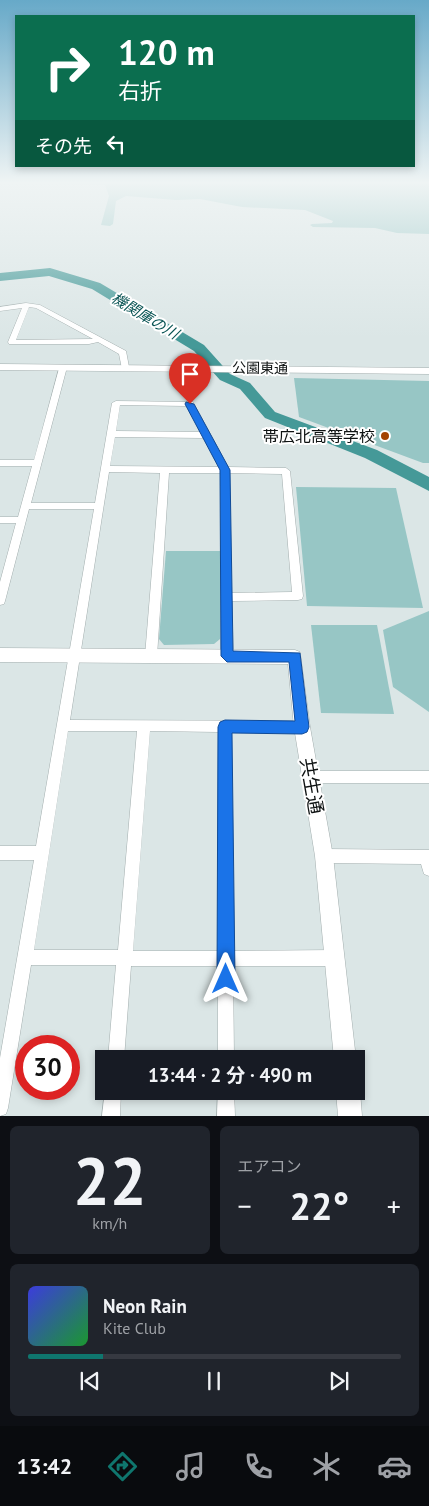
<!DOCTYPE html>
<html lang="ja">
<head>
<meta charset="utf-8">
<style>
	body { margin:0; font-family:"PT Sans","Noto Sans JP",sans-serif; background:#20242c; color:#f1f3f6; height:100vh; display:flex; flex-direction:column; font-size:19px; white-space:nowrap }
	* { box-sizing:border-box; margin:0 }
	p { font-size:16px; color:#9ea1a6 }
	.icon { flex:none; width:28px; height:28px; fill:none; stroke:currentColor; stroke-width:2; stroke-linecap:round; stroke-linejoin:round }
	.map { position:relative; height:1116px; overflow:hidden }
	.sheet { display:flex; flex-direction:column; gap:10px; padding:10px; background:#0d0f14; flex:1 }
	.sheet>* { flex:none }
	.top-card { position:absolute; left:15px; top:15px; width:400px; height:152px; border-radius:0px; box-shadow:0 2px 8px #0003; background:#0b6e4f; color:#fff; overflow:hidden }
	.speed { position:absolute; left:15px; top:1035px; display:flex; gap:10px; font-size:25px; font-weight:700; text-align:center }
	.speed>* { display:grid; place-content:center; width:65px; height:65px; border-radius:50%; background:#171b24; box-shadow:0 2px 8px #0003; line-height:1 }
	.speed .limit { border:8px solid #d22; background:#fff; color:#111 }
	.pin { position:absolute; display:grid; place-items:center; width:42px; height:42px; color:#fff; margin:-51px -21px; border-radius:50% 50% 50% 0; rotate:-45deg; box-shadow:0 0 5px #0007 }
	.pin .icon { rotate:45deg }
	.me { position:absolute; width:55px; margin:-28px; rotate:0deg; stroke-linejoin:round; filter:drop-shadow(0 0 4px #0008) }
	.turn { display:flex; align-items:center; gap:18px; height:105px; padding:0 20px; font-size:22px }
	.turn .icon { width:65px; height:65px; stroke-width:2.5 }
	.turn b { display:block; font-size:35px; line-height:42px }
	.then { display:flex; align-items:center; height:48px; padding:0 20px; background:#0003; gap:10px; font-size:19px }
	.big { font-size:38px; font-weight:700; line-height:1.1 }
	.sheet .widget { flex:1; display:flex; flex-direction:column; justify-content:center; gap:8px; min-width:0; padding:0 18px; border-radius:8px; background:#20242c }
	.sheet .dial { align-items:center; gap:0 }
	.dial b { font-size:65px; line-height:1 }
	.song { display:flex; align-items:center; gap:15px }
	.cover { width:60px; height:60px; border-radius:8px; background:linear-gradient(135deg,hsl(240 70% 55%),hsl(130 70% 35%)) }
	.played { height:5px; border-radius:2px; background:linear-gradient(90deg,#0f766e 20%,#363941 20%) }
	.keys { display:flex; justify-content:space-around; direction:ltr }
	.heat { display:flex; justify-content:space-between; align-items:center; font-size:28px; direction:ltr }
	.sheet .tiles { flex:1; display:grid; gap:10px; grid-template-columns:1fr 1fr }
	.widget:last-child { grid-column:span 2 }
	.trip { position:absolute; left:95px; top:1050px; width:270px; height:50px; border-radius:0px; background:#171b24; box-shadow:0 2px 8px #0003; font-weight:700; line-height:50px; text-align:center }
	.tabs { display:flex; height:80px; justify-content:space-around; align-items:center; background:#090b0e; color:#9ea1a6 }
	.tabs .icon { width:35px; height:35px }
	.tabs .current { color:#0f766e }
	.tabs b { font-size:22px; color:#f1f3f6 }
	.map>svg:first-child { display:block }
</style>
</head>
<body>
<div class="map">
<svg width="429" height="1116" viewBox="0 0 429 1116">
	<rect width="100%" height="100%" fill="#dbe6e6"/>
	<!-- green -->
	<g fill="#97c6c5">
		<polygon points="8,182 429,182 429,234 397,233 375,228 313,227 310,225 312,224 332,223 333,221 305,210 242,207 200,199 176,200 126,196 116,201 113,224 110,226 101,225 109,196 105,185"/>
		<polygon points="294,378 429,381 429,463 423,463 299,417"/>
		<polygon points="296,487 396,488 423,608 307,606"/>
		<polygon points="166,551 220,551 220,639 214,644 164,645 159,639"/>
		<polygon points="429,611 429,712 393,687 383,630"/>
		<polygon points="311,625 377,625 394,714 321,713"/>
	</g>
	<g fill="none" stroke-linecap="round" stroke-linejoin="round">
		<!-- river -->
		<polygon fill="#459998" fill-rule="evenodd" points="50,268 100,283 204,345 230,374 250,383 275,412 377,450 429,477 429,491 365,458 265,418 240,389 220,380 194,351 92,289 49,276 0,281 0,273"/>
		<defs>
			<g id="street">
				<path d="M26 303 40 305 126 351 129 367 128 369H122L119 354 98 342 89 344H9L8 342 22 308 0 311V307ZM29 307 36 308 93 339 16 340Z"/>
				<path d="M60 365H66L67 367 31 503H95L112 403 116 401 193 402 228 467 286 468 290 471 303 596 302 599 298 600 232 601 233 656 231 659 227 661 223 659 221 656V473H169L157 656 155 659 151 661 147 659 145 656 160 473 109 472 70 720 302 721 306 723 308 727 306 731 302 733 231 732 233 951 336 950 341 953 344 958 341 963 336 966H233L234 1059H218V966H131L124 1059H108L116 965H31L8 1108 6 1114 0 1116V1058L34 860H0V846H36L94 509H29L5 601 4 604 0 605V582L16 523H0V517H18L32 466H0V460H34ZM120 405 187 406 201 432 116 431ZM115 437 204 438 219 467 110 466ZM229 473 282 474 292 592 232 593ZM68 731H137L118 950H34ZM150 731 219 732 218 951H133Z"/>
				<polygon points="310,771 429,771 429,783 310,783 305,781 304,777 305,773"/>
				<polygon points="324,849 429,850 429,876 424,874 421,864 324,863 319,861 317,856 319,851"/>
				<polygon points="105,1091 121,1091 120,1116 102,1116"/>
				<polygon points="218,1091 234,1091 235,1116 217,1116"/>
			</g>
			<g id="secondary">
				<polygon points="0,364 429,368 429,374 0,370"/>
				<polygon points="0,648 295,650 300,652 310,727 333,856 356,1059 334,1059 315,856 294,727 288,664 0,662"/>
				<polygon points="356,1083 360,1091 362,1116 338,1116 336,1091 356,1091"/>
			</g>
		</defs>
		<!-- street casing -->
		<use href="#street" stroke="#a3aeae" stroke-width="1"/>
		<!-- secondary casing -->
		<use href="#secondary" stroke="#a3aeae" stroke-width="1"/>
		<!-- street -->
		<use href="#street" fill="#fff" fill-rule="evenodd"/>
		<!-- secondary -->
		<use href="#secondary" fill="#fff" fill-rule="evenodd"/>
	</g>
	<!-- sky -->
	<linearGradient id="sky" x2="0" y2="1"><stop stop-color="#67a9c8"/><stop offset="0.54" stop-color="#eff4f4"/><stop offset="1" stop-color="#eff4f4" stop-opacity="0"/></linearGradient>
	<rect width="429" height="338" fill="url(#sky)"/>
	<!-- route -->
	<polygon fill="#1a73e8" stroke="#114b97" points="186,402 194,404 230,470 233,651 300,653 309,727 307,732 302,734 232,733 235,979 232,985 226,988 220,985 217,979 218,727 220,722 225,720 295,721 289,662 227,662 221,656 220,470 185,404"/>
	<!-- markers -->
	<circle fill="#a34200" stroke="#fff" stroke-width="2" cx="385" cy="436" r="5"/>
	<g text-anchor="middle" stroke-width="4" stroke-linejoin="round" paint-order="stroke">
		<!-- far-street labels -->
		<g font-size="14" fill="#0f1313" stroke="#fff">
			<text transform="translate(260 368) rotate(1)" y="5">公園東通</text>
		</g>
		<!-- far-water labels -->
		<g font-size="15" font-style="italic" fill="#095454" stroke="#fff">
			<text transform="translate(145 316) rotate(31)" y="5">機関庫の川</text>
		</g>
		<!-- poi labels -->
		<g font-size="16" fill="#0f1313" stroke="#fff" text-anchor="end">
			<text x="375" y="442">帯広北高等学校</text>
		</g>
		<!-- near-street labels -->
		<g font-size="19" fill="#0f1313" stroke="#fff">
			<text transform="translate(312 786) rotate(80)" y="7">共生通</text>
		</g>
	</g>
</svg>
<div class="speed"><div class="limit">30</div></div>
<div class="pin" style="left:190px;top:404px;background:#d93025"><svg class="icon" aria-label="arrive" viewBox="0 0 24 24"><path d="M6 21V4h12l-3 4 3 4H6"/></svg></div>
<svg class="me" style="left:226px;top:979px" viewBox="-20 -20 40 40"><path d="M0-17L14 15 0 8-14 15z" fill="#1a73e8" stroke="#fff" stroke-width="4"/></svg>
<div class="trip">13:44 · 2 分 · 490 m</div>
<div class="top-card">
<div class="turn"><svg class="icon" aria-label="right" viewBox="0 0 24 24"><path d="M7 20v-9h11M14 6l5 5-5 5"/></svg><div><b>120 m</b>右折</div></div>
<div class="then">その先<svg class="icon" aria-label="left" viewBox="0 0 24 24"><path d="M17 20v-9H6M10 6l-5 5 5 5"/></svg></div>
</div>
</div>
<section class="sheet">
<div class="tiles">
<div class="widget dial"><b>22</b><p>km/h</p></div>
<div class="widget"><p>エアコン</p>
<div class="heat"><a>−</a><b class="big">22°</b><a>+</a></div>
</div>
<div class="widget">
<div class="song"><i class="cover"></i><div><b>Neon Rain</b><p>Kite Club</p></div></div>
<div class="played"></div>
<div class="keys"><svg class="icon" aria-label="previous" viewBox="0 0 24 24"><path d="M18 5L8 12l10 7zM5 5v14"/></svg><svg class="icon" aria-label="pause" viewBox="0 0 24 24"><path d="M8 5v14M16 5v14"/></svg><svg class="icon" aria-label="next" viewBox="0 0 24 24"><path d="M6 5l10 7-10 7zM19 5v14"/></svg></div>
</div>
</div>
</section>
<nav class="tabs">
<b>13:42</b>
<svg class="icon current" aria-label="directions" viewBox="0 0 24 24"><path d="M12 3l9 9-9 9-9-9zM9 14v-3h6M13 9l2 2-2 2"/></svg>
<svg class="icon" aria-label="music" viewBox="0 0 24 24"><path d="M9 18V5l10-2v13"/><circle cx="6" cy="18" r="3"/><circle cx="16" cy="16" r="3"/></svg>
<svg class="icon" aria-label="phone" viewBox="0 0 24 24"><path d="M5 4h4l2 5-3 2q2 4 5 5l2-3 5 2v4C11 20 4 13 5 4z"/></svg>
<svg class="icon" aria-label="climate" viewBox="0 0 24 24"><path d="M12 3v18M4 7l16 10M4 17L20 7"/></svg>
<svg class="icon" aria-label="car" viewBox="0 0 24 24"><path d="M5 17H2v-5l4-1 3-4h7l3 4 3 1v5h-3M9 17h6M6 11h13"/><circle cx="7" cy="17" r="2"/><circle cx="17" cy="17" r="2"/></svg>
</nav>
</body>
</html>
